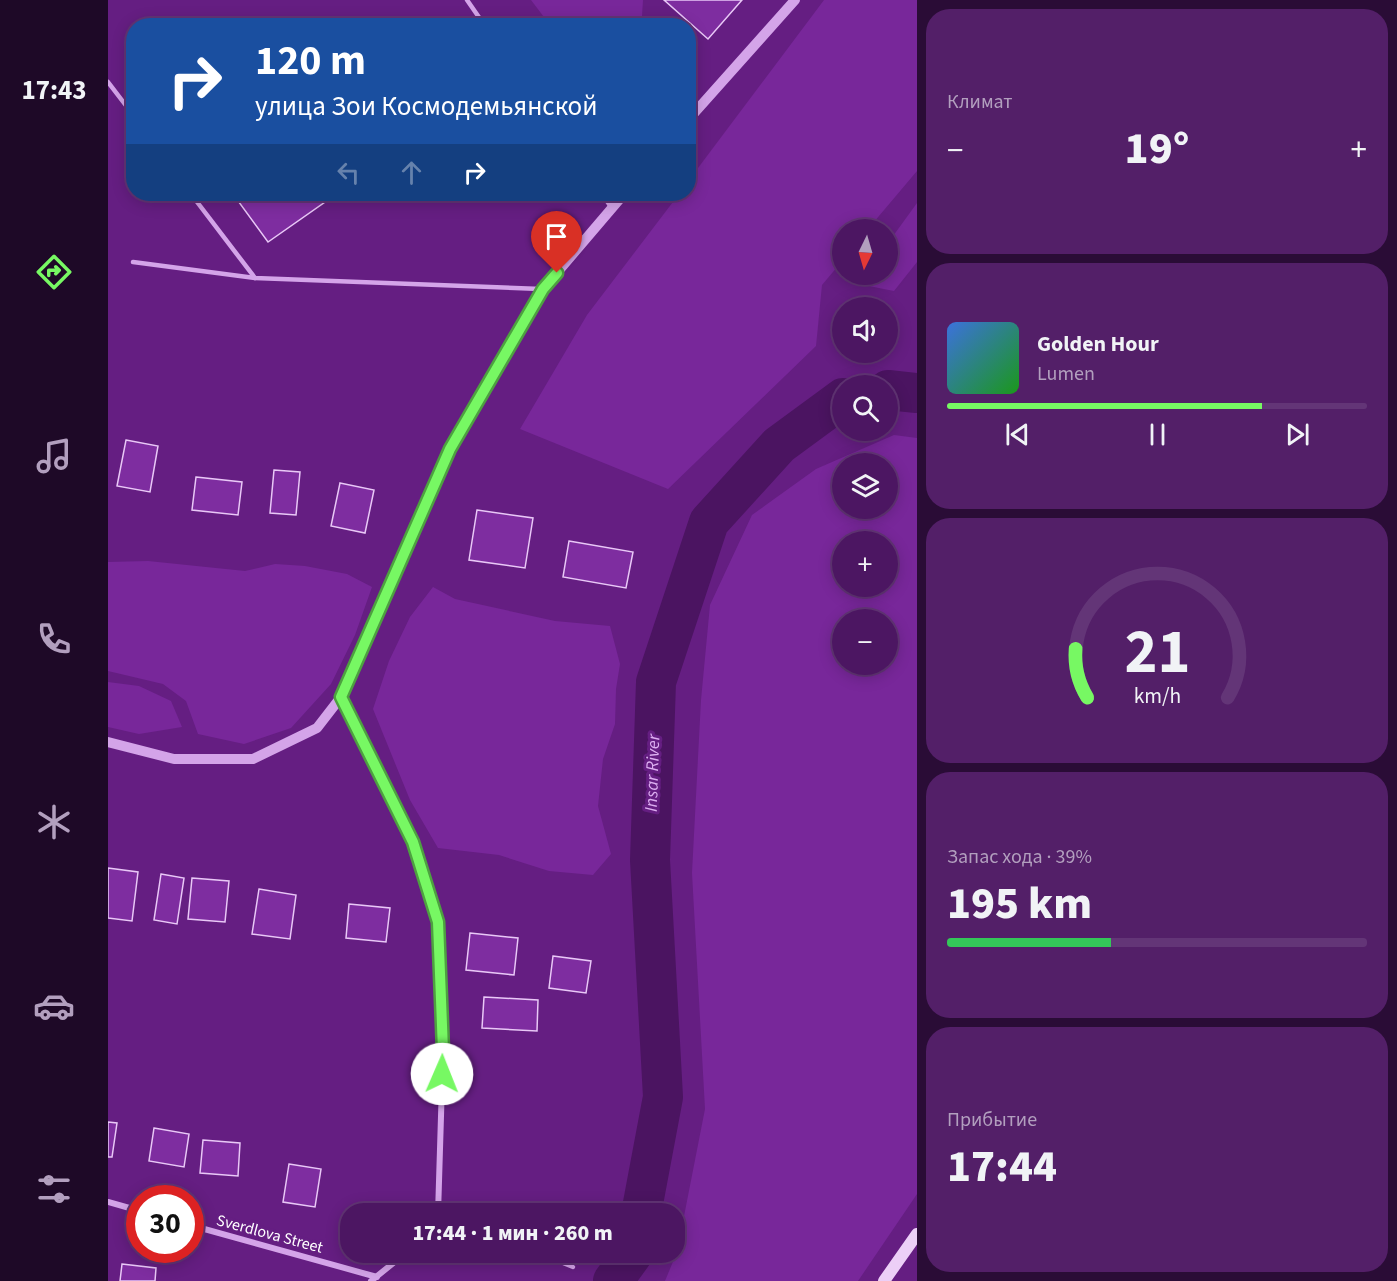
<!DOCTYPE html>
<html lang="ru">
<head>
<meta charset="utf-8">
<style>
	body { margin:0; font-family:"Source Sans 3",sans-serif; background:#531f68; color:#f1f3f6; height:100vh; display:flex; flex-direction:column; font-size:22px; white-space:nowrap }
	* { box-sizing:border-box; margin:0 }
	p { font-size:20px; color:#b29fbe }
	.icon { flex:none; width:33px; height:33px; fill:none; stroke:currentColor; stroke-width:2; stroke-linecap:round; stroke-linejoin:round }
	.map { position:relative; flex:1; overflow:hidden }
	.drawer { display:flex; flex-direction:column; gap:9px; padding:9px; background:#2a0c36; width:480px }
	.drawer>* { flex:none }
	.hud { position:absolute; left:18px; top:18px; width:570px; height:183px; border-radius:24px; box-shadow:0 3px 15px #0003,0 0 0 2px #633577; background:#1a4fa0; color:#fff; overflow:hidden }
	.needle { width:39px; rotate:185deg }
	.fabs { position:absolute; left:724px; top:219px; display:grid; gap:12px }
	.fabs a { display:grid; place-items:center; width:66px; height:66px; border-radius:50%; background:#4c1662; box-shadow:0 3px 15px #0003,0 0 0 2px #633577; font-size:30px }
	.speed { position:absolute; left:18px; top:1185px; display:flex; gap:12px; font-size:30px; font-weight:700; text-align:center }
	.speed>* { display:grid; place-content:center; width:78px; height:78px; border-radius:50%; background:#4c1662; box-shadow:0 3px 15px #0003,0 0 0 2px #633577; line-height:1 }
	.speed .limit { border:9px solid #d22; background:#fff; color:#111 }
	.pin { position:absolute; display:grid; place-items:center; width:51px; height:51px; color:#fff; margin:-62px -26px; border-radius:50% 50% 50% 0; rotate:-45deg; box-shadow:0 0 6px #0007 }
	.pin .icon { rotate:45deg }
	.me { position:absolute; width:66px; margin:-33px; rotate:1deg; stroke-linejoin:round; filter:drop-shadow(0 0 4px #0008) }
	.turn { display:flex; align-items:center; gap:21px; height:126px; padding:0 30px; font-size:27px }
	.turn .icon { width:78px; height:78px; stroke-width:2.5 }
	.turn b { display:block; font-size:42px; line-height:51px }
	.lanes { display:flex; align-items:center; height:57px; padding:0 30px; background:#0003; justify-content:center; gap:30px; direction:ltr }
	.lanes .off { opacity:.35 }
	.big { font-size:45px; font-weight:800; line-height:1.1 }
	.drawer .widget { flex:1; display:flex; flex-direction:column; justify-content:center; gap:9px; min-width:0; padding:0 21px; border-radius:24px; background:#531f68 }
	.drawer .dial { align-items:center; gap:0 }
	.dial svg { height:156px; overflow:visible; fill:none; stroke:#633577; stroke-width:7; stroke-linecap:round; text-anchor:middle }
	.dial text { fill:#f1f3f6; stroke:none }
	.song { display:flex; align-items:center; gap:18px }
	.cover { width:72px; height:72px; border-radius:9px; background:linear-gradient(135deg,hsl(220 70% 55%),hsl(120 70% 35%)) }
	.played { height:6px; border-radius:3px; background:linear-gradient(90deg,#77f863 75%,#633577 75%) }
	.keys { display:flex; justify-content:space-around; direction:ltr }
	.heat { display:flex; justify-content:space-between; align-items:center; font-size:33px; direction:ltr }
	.charge { height:9px; border-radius:4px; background:linear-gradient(90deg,#34c759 39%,#633577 0) }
	.trip { position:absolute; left:232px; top:1203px; width:345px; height:60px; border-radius:24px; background:#4c1662; box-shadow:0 3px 15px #0003,0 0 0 2px #633577; font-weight:800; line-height:60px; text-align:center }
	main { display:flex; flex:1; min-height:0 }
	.tabs { display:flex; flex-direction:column; width:108px; justify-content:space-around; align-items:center; background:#1e0927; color:#b29fbe }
	.tabs .icon { width:42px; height:42px }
	.tabs .current { color:#77f863 }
	.tabs b { font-size:27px; color:#f1f3f6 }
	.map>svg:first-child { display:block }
</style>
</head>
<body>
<main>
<nav class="tabs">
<b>17:43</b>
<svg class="icon current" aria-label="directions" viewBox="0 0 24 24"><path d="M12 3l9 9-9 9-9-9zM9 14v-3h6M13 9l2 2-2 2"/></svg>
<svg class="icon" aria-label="music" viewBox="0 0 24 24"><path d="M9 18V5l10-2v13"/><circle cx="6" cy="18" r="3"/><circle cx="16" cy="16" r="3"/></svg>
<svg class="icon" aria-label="phone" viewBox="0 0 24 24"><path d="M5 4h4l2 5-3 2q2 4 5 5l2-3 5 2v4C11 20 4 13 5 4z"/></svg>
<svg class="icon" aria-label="climate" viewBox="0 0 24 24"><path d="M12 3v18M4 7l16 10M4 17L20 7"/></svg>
<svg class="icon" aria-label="car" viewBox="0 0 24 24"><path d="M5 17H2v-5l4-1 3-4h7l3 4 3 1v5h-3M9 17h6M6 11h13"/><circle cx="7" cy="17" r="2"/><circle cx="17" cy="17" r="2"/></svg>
<svg class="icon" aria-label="filters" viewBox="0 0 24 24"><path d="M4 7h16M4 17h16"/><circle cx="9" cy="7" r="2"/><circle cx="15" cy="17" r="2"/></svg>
</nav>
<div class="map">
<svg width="809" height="1281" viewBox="0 0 809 1281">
	<rect width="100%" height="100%" fill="#651e82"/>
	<!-- green -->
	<g fill="#78279a" fill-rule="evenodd">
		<polygon points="423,0 535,0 534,16 556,25 442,25"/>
		<polygon points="716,0 809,0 809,171 760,229 735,230 735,260 714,285 708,346 560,489 412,429 479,315 571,194 580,194 581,180"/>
		<polygon points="809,203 809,262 786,291 751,284 757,275 780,274 780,243"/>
		<path d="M786 435 809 438V1194L750 1281H557L569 1252 597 1109 584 873 593 700 602 605 644 515 708 469ZM735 464H780V508H735ZM735 542H780V586H735ZM735 620H780V664H735Z"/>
		<polygon points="40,561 137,571 167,564 197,566 239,574 264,587 247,635 223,684 183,728 136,744 90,734 78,701 55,684 0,671 0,562"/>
		<polygon points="325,587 347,599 447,621 502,626 512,664 508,689 507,724 495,759 490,806 503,854 485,875 441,871 391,855 330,848 302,800 265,709 281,661 302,617"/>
		<polygon points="0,682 31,686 63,701 74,727 31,734 0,727"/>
	</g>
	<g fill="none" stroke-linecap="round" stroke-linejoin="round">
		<!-- river -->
		<g stroke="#4b1461" stroke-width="40">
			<polyline points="780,390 809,393"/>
			<polyline points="533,1214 555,1097 542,860 548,682 601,522 671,445 735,398"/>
			<polyline points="505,1281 526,1252"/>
		</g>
	</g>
	<!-- building -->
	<g fill="#7e2da0" stroke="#e9c8f7" stroke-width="1.5">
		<polygon points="556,0 634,0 600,39"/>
		<polygon points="125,194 211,194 217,202 160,242"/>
		<polygon points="18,440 50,446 42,492 9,486"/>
		<polygon points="166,470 192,472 188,515 162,513"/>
		<polygon points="88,477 134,482 130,515 84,510"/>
		<polygon points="232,483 266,490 257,533 223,526"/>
		<polygon points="369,510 425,518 417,568 361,560"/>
		<polygon points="461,541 525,552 518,588 455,577"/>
		<polygon points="0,868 30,872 24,921 0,918"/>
		<polygon points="53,874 76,878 69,924 46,920"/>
		<polygon points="84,878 121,881 117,922 80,919"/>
		<polygon points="151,889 188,895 182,939 144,934"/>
		<polygon points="241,904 282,908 278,942 238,938"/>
		<polygon points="362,933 410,938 406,975 358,970"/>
		<polygon points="445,956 483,961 478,993 441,988"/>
		<polygon points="376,997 430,1000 429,1031 374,1028"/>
		<polygon points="0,1122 9,1123 4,1157 0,1157"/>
		<polygon points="46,1128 81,1134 76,1167 41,1161"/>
		<polygon points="95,1140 132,1143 130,1176 92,1173"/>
		<polygon points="181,1164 213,1169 207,1207 175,1202"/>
		<polygon points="14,1264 48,1268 47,1281 12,1281"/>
	</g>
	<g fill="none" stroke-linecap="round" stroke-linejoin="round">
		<!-- service -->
		<g stroke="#d4a4e9" stroke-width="4.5">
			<polyline points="359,0 377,26"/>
			<polyline points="0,82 26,116"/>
			<polyline points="83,194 147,278"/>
			<polyline points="494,194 503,207"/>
			<polyline points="25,262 147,278 433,289"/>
			<polyline points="428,1252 465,1267"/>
		</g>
		<!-- minor -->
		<g stroke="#d4a4e9" stroke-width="6">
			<polyline points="233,698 305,841 330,922 335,1051 330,1214"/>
			<polyline points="0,1202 32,1211"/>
			<polyline points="82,1225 269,1277"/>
			<polyline points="263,1281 299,1252"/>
		</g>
		<!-- tertiary -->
		<g stroke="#d4a4e9" stroke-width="10">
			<polyline points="580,120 687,0"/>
			<polyline points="0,742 66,759 145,759 209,728 233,697 342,449 435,289 516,194"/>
		</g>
		<!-- secondary -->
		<polyline stroke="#eccff7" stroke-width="12" points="776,1281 809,1234"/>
	</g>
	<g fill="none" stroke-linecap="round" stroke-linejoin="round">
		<defs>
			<polyline id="route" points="334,1074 335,1051 330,922 305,842 233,697 342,449 435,289 449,273"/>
		</defs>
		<!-- route casing -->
		<use href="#route" stroke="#4da140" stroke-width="15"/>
		<!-- route -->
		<use href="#route" stroke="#77f863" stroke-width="10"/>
	</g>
	<g text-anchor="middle" stroke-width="6" stroke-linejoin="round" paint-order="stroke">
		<!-- street labels -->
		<g font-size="16" fill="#fff" stroke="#651e82">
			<text transform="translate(162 1233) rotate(15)" y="6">Sverdlova Street</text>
		</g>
		<!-- water labels -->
		<g font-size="18" font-style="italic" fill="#ddaff1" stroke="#651e82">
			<text transform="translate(544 773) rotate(-88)" y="6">Insar River</text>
		</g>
	</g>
</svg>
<div class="fabs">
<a><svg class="needle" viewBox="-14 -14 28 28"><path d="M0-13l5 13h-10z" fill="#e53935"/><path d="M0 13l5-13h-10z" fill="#b29fbe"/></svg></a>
<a><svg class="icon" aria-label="sound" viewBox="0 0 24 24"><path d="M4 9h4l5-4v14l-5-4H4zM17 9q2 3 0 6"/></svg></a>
<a><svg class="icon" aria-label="search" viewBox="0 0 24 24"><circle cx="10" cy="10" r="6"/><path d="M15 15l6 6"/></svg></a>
<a><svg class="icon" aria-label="layers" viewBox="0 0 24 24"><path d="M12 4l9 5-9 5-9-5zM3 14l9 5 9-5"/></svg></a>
<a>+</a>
<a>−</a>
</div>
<div class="speed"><div class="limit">30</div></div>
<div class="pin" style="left:449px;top:273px;background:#d93025"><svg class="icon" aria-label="arrive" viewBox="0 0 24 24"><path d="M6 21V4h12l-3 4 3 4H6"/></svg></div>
<svg class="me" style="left:334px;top:1074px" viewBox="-20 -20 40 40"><circle r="19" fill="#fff"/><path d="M0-13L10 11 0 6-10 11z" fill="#77f863"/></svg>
<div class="trip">17:44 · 1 мин · 260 m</div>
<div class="hud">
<div class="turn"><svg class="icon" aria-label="right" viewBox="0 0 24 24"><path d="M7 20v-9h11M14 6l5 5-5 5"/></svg><div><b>120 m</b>улица Зои Космодемьянской</div></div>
<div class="lanes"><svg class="icon off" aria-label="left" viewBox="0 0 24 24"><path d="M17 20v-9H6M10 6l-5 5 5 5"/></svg><svg class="icon off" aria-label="ahead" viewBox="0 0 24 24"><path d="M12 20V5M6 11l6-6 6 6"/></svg><svg class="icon" aria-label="right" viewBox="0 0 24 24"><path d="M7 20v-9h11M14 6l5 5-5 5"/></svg></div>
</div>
</div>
<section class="drawer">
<div class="widget"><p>Климат</p>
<div class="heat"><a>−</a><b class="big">19°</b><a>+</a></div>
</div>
<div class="widget">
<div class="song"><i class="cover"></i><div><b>Golden Hour</b><p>Lumen</p></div></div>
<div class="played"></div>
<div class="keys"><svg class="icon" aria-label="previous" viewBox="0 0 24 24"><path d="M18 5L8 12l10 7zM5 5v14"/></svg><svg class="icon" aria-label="pause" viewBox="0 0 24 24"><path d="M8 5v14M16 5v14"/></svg><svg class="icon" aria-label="next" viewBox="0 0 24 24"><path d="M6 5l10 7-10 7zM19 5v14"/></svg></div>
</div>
<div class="widget dial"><svg viewBox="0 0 100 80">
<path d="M14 69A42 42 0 1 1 86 69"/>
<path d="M14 69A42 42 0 0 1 8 44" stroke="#77f863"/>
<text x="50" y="56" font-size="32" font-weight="700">21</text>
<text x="50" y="72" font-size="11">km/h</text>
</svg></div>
<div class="widget"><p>Запас хода · 39%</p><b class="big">195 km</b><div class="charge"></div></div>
<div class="widget"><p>Прибытие</p><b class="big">17:44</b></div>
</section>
</main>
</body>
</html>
